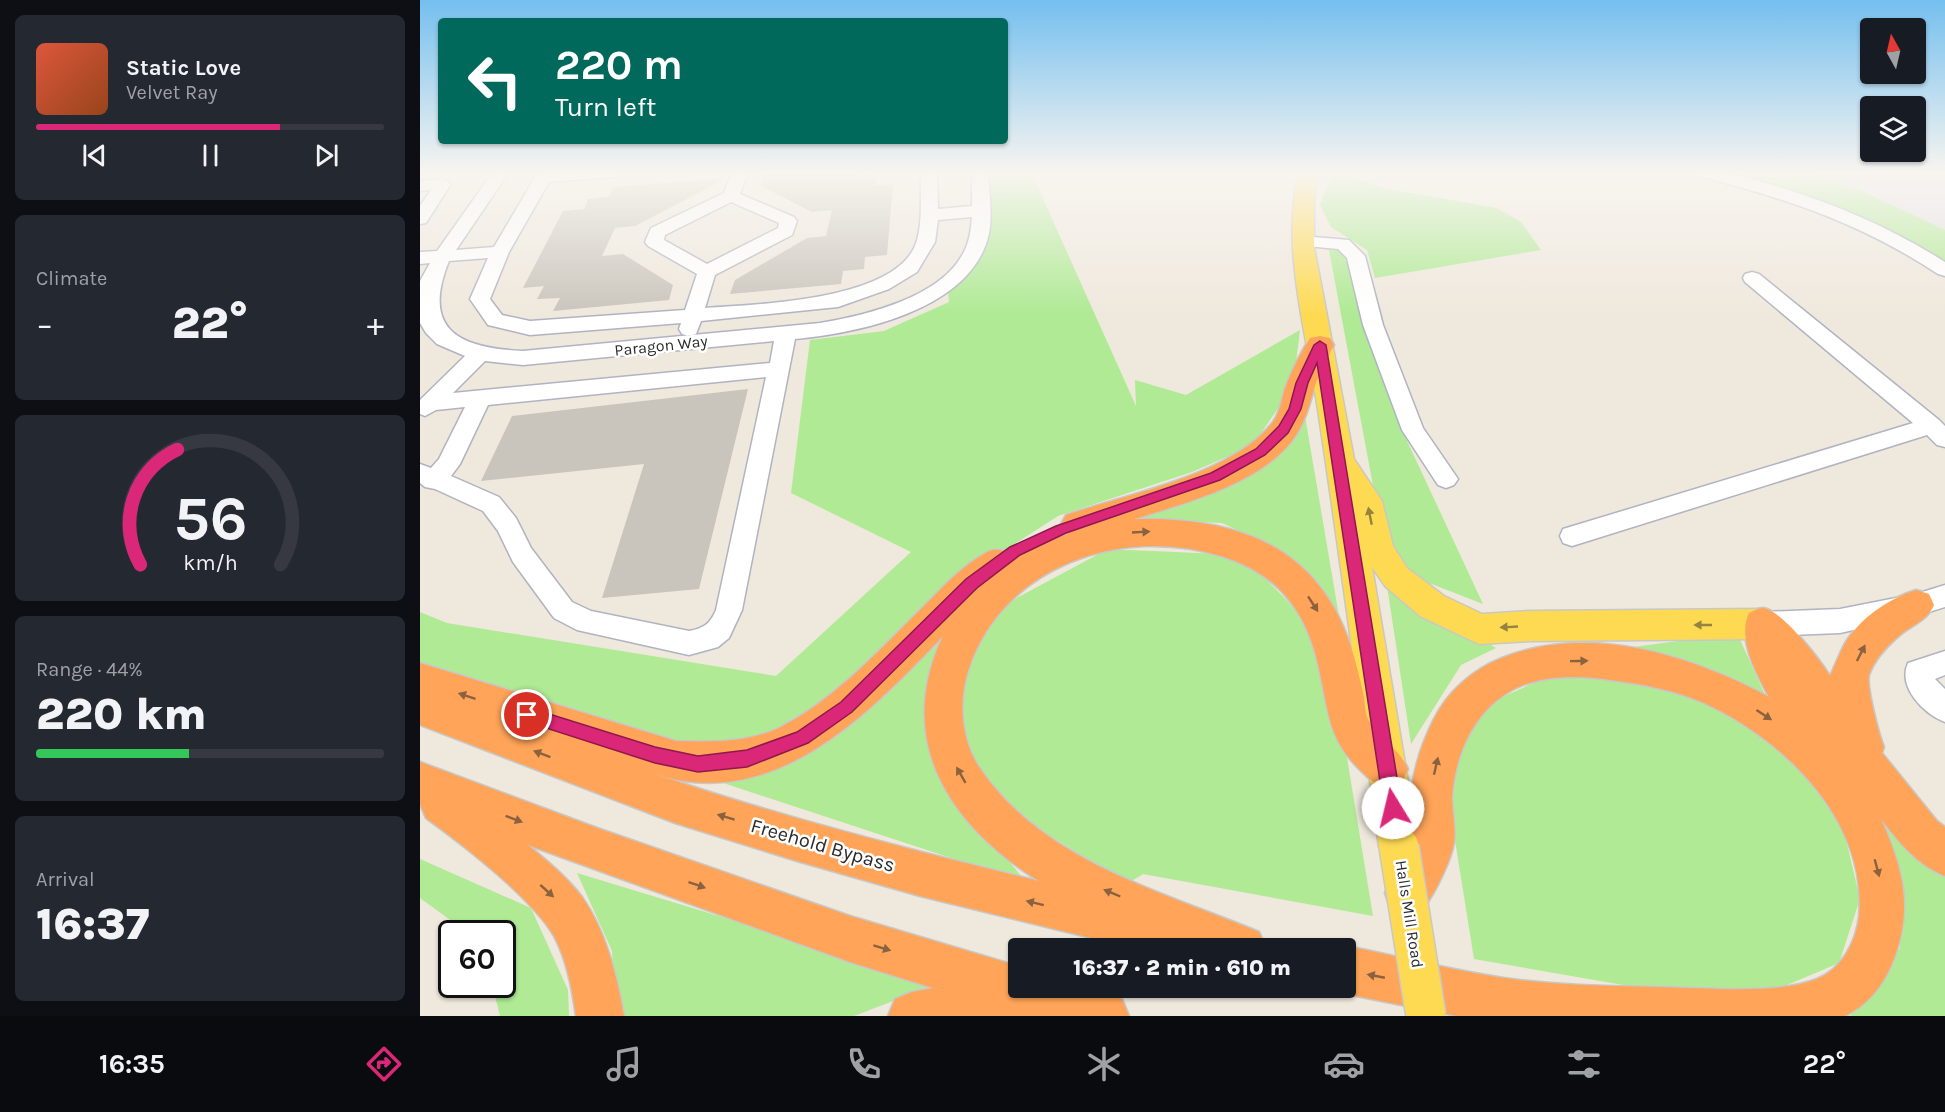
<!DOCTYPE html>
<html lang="en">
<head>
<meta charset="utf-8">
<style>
	body { margin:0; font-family:Karla,sans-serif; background:#242831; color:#f1f3f6; height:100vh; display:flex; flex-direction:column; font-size:22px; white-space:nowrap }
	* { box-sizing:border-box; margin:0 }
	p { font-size:20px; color:#9ea1a6 }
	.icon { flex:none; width:33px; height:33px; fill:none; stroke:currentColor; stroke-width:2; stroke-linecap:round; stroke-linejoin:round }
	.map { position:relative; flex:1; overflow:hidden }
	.side { display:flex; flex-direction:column; gap:15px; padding:15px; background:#0d0f14; width:420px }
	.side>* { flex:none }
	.banner { position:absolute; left:18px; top:18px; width:570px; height:126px; border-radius:6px; box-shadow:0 2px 4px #0004; background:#00695c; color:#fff; overflow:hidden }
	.needle { width:39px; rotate:352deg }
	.controls { position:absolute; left:1440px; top:18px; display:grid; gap:12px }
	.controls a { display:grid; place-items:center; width:66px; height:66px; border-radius:6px; background:#171b24; box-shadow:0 2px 4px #0004; font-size:30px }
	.speed { position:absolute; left:18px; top:920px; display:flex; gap:12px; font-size:30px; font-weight:700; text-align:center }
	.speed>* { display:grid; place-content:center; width:78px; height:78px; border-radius:50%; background:#171b24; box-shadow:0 2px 4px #0004; line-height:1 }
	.speed .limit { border:3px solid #111; border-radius:9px; background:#fff; color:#111 }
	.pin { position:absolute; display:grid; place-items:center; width:51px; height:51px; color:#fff; margin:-26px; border:3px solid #fff; border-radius:50%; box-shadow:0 2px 6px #0007 }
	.me { position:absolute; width:66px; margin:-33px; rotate:351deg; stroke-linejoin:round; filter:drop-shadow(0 0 4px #0008) }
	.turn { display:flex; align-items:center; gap:21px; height:126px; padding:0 18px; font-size:27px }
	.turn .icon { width:78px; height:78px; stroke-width:2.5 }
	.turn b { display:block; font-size:42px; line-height:51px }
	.big { font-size:45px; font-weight:800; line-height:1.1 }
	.side .card { flex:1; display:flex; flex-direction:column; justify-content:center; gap:9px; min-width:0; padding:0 21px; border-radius:9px; background:#242831 }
	.side .dial { align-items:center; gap:0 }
	.dial svg { height:156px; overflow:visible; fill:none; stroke:#363941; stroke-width:7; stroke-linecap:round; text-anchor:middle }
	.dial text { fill:#f1f3f6; stroke:none }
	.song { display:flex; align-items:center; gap:18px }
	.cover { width:72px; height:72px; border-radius:9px; background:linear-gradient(135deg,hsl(10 70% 55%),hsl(20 70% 35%)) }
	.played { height:6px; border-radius:3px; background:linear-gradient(90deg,#db2777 70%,#363941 70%) }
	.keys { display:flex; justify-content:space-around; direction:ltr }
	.heat { display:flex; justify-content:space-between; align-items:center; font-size:33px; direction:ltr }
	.charge { height:9px; border-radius:4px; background:linear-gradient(90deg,#34c759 44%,#363941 0) }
	.trip { position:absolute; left:588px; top:938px; width:348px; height:60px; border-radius:6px; background:#171b24; box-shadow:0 2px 4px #0004; font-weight:800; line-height:60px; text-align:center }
	.dock { display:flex; height:96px; justify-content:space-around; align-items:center; background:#090b0e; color:#9ea1a6 }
	.dock .icon { width:42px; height:42px }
	.dock .selected { color:#db2777 }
	.dock b { font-size:27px; color:#f1f3f6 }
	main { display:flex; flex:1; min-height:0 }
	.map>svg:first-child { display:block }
</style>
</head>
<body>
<main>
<section class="side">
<div class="card">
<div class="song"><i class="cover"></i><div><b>Static Love</b><p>Velvet Ray</p></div></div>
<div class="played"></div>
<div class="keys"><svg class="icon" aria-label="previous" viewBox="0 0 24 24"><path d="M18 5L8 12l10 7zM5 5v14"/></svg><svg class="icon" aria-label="pause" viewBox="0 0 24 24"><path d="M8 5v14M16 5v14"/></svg><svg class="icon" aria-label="next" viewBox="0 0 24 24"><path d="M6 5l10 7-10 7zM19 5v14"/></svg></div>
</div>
<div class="card"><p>Climate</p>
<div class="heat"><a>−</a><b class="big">22°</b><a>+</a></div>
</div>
<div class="card dial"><svg viewBox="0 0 100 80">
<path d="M14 69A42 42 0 1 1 86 69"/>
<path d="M14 69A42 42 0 0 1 33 10" stroke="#db2777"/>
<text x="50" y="56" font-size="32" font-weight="700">56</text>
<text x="50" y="72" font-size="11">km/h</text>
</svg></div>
<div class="card"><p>Range · 44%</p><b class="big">220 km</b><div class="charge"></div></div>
<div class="card"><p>Arrival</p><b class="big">16:37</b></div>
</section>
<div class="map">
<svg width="1525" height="1016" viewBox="0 0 1525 1016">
	<rect width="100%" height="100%" fill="#efe8dd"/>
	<!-- industrial -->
	<polygon fill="#e1dee7" points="1387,172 1525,172 1525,230 1445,192"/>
	<!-- green -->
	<g fill="#b0ea95">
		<polygon points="562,172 611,172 716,406 715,380 766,395 880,330 873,387 832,446 772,472 638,516 549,573 548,564 429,692 345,741 277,749 0,667 0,612 27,623 356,676 491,552 371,493 390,340 464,331 529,302 527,282 560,239"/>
		<polygon points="913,172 920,172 963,188 1077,208 1101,222 1121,250 955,278 947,250 911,227 900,205"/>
		<path d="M1311 172H1387L1445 192 1525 230V263C1458 222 1388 191 1311 172Z"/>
		<polygon points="909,250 923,251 981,428 1063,604 986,574 960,523"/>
		<polygon points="885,416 920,622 861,551 802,523 690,519 796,487"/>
		<polygon points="688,549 822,555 908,642 953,916 723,874 707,884 586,808 538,734 532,693 573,601 591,601"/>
		<polygon points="966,579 1076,648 1041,665 991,744"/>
		<polygon points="522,628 506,728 551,815 607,883 285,777 416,737"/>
		<polygon points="1317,633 1346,697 1206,648"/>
		<polygon points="1204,671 1349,727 1417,801 1440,899 1419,963 1360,988 1255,994 1054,959 1029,803 1037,756 1062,706 1136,673"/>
		<polygon points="1465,818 1525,874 1525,1016 1430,1016 1480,948"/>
		<polygon points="0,859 111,908 148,990 149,1016 80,1016 72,984 82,984 82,933 48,933 0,898"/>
		<polygon points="157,873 520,983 434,1016 196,1016 192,951"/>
	</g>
	<!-- building -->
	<g fill="#cac5bc">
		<polygon points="380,172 438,172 438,176 456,175 455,185 473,184 467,255 445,257 444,269 423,271 421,284 310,294 315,280 387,238 406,236 412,210 392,212 341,186 344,175"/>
		<polygon points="307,178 215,226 195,228 182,256 203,254 253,285 249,300 133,311 140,298 117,299 124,286 103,288 143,211 164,209 168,199 188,197 194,187"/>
		<polygon points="328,389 279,589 182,598 224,464 61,481 92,416"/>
	</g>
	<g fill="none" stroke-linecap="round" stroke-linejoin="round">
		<defs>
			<g id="minor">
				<path d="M73 172H89L36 250 74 247 117 174 140 172H205L197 177 129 182 89 252 70 299 82 315 110 321 265 310 277 274 228 246 225 242 231 228 304 193 312 172H328L320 194 374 217 377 221 372 235 295 275 285 308C337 304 481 301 497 240 503 218 500 194 501 172H517L518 209 552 206V172H568C569 194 574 220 567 241 545 311 438 333 375 339L322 610 309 638 298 647 269 655 157 630 134 618 93 562 78 531 63 511 15 489 5 487 0 483V464L11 468 19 459 45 407 16 410 5 416 0 414V400L45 356 17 344 6 333 0 323V281L10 263 0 264V252L17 251ZM311 202 359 223 358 228 287 264 244 240 245 235ZM552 217C551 231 549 245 541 257 517 298 444 316 400 323L103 351C42 348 0 332 29 261L68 258 50 299 68 325 110 335 261 323 259 329 262 334 269 336 276 334 281 321 418 307 469 289 497 272 515 242 518 220ZM354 341 350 363 33 393 65 361 103 365ZM346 377 296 610C290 624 284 628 269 631L171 611 152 602 111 548 96 518 79 497 31 476 40 464 68 405Z"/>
				<path d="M1273 172H1302L1313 174C1388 193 1459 220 1525 262V276L1518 274C1441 223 1365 198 1275 175Z"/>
				<polygon points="23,179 31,184 6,223 0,224 0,206 11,190 0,191 0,181"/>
				<polygon points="882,236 929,240 945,256 963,325 1003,428 1038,479 1034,485 1026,488 1018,485 982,430 943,325 927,258 918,249 876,245 873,241 876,237"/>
				<polygon points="1332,272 1339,274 1519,420 1525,426 1525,447 1517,445 1507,435 1152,546 1143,543 1140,536 1143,529 1493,423 1325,282 1323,278 1325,274"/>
				<polygon points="1525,585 1525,607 1496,616 1420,633 1342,636 1333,632 1329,624 1333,616 1342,612 1420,609 1496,594"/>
				<path d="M1525 651V675L1515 679 1525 689V722C1504 714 1477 687 1488 663Z"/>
			</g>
			<path id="major" d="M879 172H899L894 198V247L934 459 962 501 973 546 987 568 1024 596 1062 614 1110 611 1342 609 1354 614 1359 624 1354 634 1342 639 1110 641 1059 644 1000 616 965 586 952 567 999 847 993 861 979 867 965 861 959 847C939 701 920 555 898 410 887 333 860 248 879 172Z"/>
			<g id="highway">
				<path d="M900 336 910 338 914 345C908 357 901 370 896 383 890 401 887 418 876 435 846 482 766 503 714 519 813 517 896 543 930 644 936 661 940 679 944 697 945 704 945 713 948 719 958 739 978 746 988 769L982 783 967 789C954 784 948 778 938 768 910 739 909 716 901 678 890 617 863 575 801 556 701 525 581 566 548 671 538 701 541 741 559 767 622 861 741 891 839 932L846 948H712L500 896 377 861 255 823 0 725V663L256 741C291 742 327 743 359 728 416 699 460 649 505 605 523 587 542 566 564 554 573 548 579 549 589 553L593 560 614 546 648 534 641 524 646 515C708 494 812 475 853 422 861 411 862 395 867 383 873 368 881 352 890 338ZM523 636C474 740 529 825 619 881 490 850 361 817 235 774 355 813 448 714 523 636Z"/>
				<path d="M1496 590 1509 594 1514 605C1507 621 1493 624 1480 635 1467 646 1455 658 1449 675 1446 686 1459 735 1464 747L1462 753 1517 821 1525 827V876C1496 864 1480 843 1461 819 1484 871 1494 912 1471 966 1461 988 1447 1005 1425 1016H1037L926 994 910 987H926V948H922L926 946C983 957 1041 973 1099 980 1154 987 1212 986 1268 988 1306 989 1361 993 1397 979 1422 969 1436 942 1439 917 1448 821 1365 740 1284 703 1255 690 1222 684 1190 680 1163 676 1133 675 1106 684 1059 700 1035 750 1032 797 1032 812 1036 827 1034 842 1032 858 1015 894 1004 907 1000 911 993 913 987 915L971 909 965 893C971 877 985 861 990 845 994 834 990 820 990 809 991 777 999 749 1013 721 1027 692 1052 670 1082 658 1169 623 1270 655 1349 697 1336 673 1317 638 1329 613 1333 611 1339 608 1343 608 1362 610 1400 660 1410 676 1417 662 1423 642 1434 631 1449 612 1474 597 1496 590Z"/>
				<path d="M0 762 177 828 430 916 598 966V987H669L702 999 709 1016H468L475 999 492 992 513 988 430 962 108 845C127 861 147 877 162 897 186 931 197 976 204 1016H156C152 989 147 960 134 936 112 898 43 845 6 818L0 804Z"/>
			</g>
		</defs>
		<!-- minor casing -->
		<use href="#minor" stroke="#b1b3c1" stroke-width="3"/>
		<!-- major casing -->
		<use href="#major" stroke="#c8c8c8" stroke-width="3"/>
		<!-- highway casing -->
		<use href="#highway" stroke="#c8c8c8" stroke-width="3"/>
		<!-- minor -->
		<use href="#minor" fill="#fff" fill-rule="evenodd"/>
		<!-- major -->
		<use href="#major" fill="#feda53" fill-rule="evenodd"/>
		<!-- highway -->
		<use href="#highway" fill="#ffa458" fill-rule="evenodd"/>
		<defs>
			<polyline id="major-bridge" points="979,847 1006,1016"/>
		</defs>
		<!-- major-bridge casing -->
		<use href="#major-bridge" stroke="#c8c8c8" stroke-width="42" stroke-linecap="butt"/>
		<!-- major-bridge -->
		<use href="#major-bridge" stroke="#feda53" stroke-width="39"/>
	</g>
	<!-- one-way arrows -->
	<defs><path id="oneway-solid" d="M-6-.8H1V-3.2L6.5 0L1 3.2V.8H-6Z" transform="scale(1.5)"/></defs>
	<g fill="#958340">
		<use href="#oneway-solid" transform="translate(950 516) rotate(-101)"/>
		<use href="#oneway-solid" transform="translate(1283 625) rotate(180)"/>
		<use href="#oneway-solid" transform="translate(1089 627) rotate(177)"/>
	</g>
	<g fill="#8b6240">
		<use href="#oneway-solid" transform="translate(721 532) rotate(-3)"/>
		<use href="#oneway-solid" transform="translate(893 604) rotate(57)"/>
		<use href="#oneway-solid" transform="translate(1441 653) rotate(-63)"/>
		<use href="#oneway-solid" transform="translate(1159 661) rotate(-1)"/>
		<use href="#oneway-solid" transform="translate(47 696) rotate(-162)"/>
		<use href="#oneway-solid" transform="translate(1344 715) rotate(33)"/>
		<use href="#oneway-solid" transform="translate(122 754) rotate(-159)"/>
		<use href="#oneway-solid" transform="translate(1016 766) rotate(-77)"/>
		<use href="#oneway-solid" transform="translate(541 775) rotate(-120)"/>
		<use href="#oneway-solid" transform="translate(306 817) rotate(-163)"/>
		<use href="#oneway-solid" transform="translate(94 819) rotate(21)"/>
		<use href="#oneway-solid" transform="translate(1457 868) rotate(75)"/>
		<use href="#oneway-solid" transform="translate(277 885) rotate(19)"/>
		<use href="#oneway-solid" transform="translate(127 891) rotate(42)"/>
		<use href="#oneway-solid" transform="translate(692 893) rotate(-157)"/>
		<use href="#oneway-solid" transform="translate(615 903) rotate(-166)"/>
		<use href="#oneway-solid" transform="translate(462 948) rotate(17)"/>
		<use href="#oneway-solid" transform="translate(956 976) rotate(-169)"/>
	</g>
	<!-- sky -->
	<linearGradient id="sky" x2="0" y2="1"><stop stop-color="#74bfef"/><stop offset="0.55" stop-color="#f8f5f0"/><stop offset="1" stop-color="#f8f5f0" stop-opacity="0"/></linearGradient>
	<rect width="1525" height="314" fill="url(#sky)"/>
	<!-- route -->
	<polygon fill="#db2777" stroke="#8e194d" stroke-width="1.5" points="900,341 906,345 982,808 979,814 973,817 967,814 964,808 897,363 888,383 881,409 868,433 845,455 800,480 646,533 600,555 557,588 432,712 388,743 327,767 278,772 235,763 101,720 99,715 101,709 107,707 235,747 278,756 327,750 377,732 421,702 546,579 590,547 636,526 791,473 836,449 859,426 869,409 876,383 894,345"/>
	<g text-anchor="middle" stroke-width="5" stroke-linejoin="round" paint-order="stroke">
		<!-- street labels -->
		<g font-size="16" fill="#2c2c2c" stroke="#fff">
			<text transform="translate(241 345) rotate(-6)" y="6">Paragon Way</text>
			<text transform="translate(990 914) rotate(81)" y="6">Halls Mill Road</text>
		</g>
		<!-- near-street labels -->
		<g font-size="20" fill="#2c2c2c" stroke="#fff">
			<text transform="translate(403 845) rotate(16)" y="7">Freehold Bypass</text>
		</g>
	</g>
</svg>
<div class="controls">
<a><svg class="needle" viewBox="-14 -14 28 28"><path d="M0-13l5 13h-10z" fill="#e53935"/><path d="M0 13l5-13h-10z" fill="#9ea1a6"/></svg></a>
<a><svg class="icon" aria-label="layers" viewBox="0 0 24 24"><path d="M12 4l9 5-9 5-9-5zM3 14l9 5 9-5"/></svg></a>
</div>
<div class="speed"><div class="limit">60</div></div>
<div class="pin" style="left:107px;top:715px;background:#d93025"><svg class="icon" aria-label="arrive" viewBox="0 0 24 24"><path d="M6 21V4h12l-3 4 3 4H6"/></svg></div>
<svg class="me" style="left:973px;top:808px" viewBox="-20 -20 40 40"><circle r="19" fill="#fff"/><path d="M0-13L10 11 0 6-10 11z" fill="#db2777"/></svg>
<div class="trip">16:37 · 2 min · 610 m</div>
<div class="banner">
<div class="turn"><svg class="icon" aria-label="left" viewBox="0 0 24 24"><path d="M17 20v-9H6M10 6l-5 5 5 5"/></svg><div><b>220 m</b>Turn left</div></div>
</div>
</div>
</main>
<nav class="dock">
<b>16:35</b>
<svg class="icon selected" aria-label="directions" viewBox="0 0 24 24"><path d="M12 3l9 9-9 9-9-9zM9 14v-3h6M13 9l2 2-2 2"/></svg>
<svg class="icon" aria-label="music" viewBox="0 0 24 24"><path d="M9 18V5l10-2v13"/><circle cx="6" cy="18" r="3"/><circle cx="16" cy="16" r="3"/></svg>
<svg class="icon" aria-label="phone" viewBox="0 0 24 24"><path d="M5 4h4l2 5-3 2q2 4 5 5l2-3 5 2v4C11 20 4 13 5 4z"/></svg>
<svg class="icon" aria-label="climate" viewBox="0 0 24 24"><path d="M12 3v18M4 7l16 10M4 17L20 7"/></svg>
<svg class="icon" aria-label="car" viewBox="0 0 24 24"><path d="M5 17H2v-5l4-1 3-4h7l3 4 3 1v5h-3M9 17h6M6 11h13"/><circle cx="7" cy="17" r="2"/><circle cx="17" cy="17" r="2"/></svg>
<svg class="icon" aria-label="filters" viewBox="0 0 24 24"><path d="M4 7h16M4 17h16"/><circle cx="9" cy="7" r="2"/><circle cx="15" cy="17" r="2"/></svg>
<b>22°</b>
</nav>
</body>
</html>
